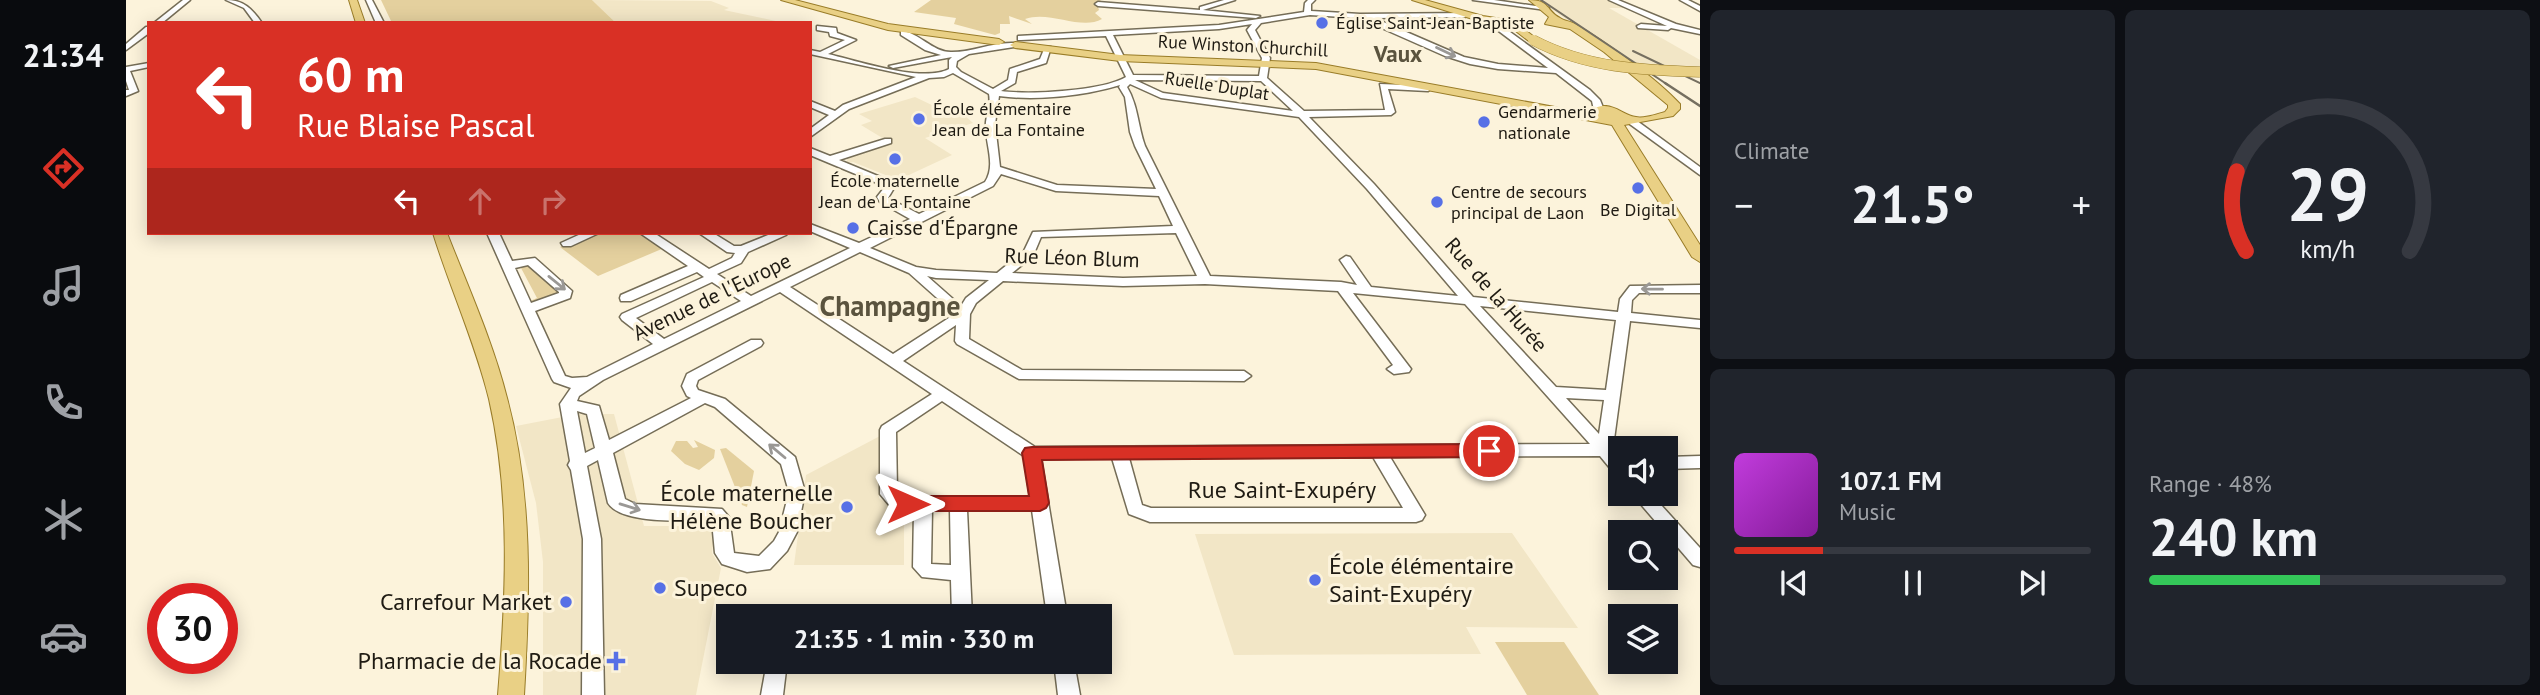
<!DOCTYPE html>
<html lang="en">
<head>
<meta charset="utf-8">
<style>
	body { margin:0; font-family:"PT Sans",sans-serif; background:#20242c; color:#f1f3f6; height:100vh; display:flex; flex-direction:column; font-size:26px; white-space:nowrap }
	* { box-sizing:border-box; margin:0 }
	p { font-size:23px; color:#9ea1a6 }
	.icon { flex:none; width:38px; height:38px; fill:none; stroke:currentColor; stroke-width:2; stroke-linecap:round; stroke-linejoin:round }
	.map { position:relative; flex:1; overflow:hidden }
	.sheet { display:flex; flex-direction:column; gap:10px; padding:10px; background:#0d0f14; width:840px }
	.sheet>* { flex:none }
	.banner { position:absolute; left:21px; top:21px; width:665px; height:214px; border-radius:0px; box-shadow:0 4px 18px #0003; background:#d93025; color:#fff; overflow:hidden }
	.controls { position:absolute; left:1482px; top:436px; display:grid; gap:14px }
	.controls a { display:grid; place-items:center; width:70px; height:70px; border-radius:0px; background:#171b24; box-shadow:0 4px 18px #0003; font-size:35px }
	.speed { position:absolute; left:21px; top:583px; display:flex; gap:14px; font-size:35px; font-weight:700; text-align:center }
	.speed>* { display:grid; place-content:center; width:91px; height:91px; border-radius:50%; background:#171b24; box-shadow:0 4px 18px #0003; line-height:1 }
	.speed .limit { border:10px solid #d22; background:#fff; color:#111 }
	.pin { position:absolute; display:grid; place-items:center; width:60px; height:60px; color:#fff; margin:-30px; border:4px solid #fff; border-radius:50%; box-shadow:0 2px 7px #0007 }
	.me { position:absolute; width:77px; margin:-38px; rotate:90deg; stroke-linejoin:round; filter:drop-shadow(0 0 5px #0008) }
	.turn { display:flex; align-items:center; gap:24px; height:147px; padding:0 35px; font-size:32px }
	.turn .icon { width:91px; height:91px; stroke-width:2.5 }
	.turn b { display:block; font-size:49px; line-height:60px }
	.lanes { display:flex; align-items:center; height:66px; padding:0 35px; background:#0003; justify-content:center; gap:35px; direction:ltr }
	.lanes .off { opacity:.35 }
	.big { font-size:52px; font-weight:800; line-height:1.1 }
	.sheet .widget { flex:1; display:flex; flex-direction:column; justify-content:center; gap:10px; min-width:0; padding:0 24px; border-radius:10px; background:#20242c }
	.sheet .dial { align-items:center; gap:0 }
	.dial svg { height:182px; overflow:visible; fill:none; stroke:#363941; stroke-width:7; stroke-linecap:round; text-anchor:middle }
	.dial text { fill:#f1f3f6; stroke:none }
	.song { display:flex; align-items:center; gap:21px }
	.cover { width:84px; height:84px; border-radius:10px; background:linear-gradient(135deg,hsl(290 70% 55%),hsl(290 70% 35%)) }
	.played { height:7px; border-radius:4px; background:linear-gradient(90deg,#d93025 25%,#363941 25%) }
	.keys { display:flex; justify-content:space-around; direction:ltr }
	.heat { display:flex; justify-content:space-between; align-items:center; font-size:38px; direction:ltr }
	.charge { height:10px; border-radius:5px; background:linear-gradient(90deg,#34c759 48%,#363941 0) }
	.sheet .tiles { flex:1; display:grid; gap:10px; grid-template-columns:repeat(2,1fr) }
	.trip { position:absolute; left:590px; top:604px; width:396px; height:70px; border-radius:0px; background:#171b24; box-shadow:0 4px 18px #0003; font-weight:800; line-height:70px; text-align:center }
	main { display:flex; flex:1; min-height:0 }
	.tab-bar { display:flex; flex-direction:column; width:126px; justify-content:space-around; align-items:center; background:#090b0e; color:#9ea1a6 }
	.tab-bar .icon { width:49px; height:49px }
	.tab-bar .active { color:#d93025 }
	.tab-bar b { font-size:32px; color:#f1f3f6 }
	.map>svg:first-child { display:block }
</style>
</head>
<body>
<main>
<nav class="tab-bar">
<b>21:34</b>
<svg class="icon active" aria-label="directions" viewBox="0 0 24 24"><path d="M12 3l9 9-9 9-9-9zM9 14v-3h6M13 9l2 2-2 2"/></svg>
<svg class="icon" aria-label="music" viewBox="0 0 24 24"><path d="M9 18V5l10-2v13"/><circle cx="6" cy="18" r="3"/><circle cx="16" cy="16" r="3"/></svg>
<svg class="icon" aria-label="phone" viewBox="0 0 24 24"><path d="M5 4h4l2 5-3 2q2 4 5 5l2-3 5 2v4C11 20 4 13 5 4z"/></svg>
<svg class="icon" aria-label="climate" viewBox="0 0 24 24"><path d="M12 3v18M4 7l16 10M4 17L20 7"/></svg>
<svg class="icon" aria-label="car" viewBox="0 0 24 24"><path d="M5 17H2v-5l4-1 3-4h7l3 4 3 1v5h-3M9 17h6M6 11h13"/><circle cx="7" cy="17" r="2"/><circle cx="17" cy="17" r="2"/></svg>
</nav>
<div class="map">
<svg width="1574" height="695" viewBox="0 0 1574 695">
	<rect width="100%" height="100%" fill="#fcf3db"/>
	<!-- built -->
	<g fill="#f2e6c6">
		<polygon points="466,0 585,1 603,8 598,10 659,23 490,23"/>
		<polygon points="1412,0 1484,0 1501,8 1483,8 1574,60 1574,70 1510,67"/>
		<polygon points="789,97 831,117 838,115 847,123 799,138 826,155 772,180 727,162 721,163 721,157 763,142 735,125 746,121 733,114"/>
		<polygon points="452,414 488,414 518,526 589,526 586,553 595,568 570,695 417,695 417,562 410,503 390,426"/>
		<polygon points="754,436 753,498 778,515 778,565 668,565 680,475"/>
		<polygon points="1386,533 1452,628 1340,627 1355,654 1108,655 1069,534"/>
	</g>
	<!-- green -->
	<g fill="#e4d09e">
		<polygon points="255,0 466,0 490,23 266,23"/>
		<path d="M805 0H974L976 2 971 4 973 10 969 13 976 19C955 31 924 10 899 19L906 24 883 16 884 24H874V33L869 35 828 24 830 18 788 12Z"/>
		<polygon points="469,233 515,233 538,248 472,276 434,247"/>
		<polygon points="404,264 434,288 430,295 405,304 402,302 411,298 395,268 387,269 389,267"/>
		<polygon points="568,440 589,450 588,458 573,470 559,464 545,451 550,441 561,441 567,448 572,447"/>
		<polygon points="600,448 628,471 621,507 616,505 594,449"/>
		<polygon points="1369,642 1438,642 1473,695 1401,695"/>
	</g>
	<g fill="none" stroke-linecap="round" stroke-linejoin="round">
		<defs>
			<g id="minor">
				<polygon points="57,0 64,0 36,23 28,23"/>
				<path d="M100 0C118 0 126 9 136 23H129L118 8Z"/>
				<polygon points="240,0 246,0 258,23 250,23"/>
				<polygon points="1098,0 1109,0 1077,10 1134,16 1130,18 972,6 969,4 972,2 1074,10 1074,7"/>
				<path d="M1182 0H1189L1185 4V11L1234 14 1342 13 1339 17 1248 18 1338 57 1372 64 1422 68 1366 26 1373 24 1464 90 1474 100 1478 110 1473 113 1468 110 1466 101 1430 73 1372 69 1344 64 1319 56 1233 18 1184 15 1135 23 1129 30 1144 58 1141 78 1178 111 1259 110 1254 84 1305 86 1306 88 1302 91 1262 89 1269 112 1265 115 1183 117 1248 184 1347 297 1492 312 1494 299 1504 286 1574 285V293H1513L1506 300 1505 313 1574 320V328L1504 321 1487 447 1494 449V475L1488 473 1474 456 1264 457 1299 515 1296 520 1290 522H1024L1003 514 986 458 915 459 941 616H921L906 510H841L846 616H826L825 580 796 577 787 567 788 510 764 506 754 494V430L756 426 806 394 654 292 477 380 453 396 451 401 473 406 483 440 565 398 561 396 556 386 561 374 625 340H635L637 343 635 346 572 380 570 386 572 390 599 399 669 457 679 492 671 532 661 551 644 569 621 572 596 564 589 553 586 521C561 520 496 525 482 503L472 460 461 466 475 539 478 695H456L457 539 445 470 442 465 444 461 434 404 445 388 428 382 426 379 361 233H373L386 261 409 258 446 291 444 298 409 311 439 376 446 378 461 377 527 344 496 320 494 317 496 314 578 277 571 272 505 301H495L494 298 495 295 562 266 514 233H528L583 269 606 258 609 253 601 252 573 233H587L608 246H615L647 233H662L660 235 622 252 615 263 591 274 625 296 724 248 684 231V224L733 243 784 219 754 202 751 197 758 188 756 185 684 155V148L704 156 759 139H765V143L713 160 764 181 768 188 762 198 793 214 859 182C871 164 858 142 860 122 861 112 865 104 863 94L827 73 818 77 803 78 723 109 684 137V129L703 115 684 107V101L709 111 717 105 790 77 684 54V50L694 52 719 40 704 36 703 32 691 30V26L710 28 711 33 730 40 702 54C732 61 796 83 823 69V60L826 57 767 68 763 66 815 55 799 50 775 35V31C793 32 807 53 826 52 847 52 867 42 888 43V47L843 54 831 61 830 67 835 72 867 89 882 80 884 69 914 59 919 47H925L920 63 891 72 889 83 875 91C904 95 976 91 1000 77L980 36 895 40H892V36L1093 25 1178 12 1179 3ZM1126 24 1121 30 1136 58 1133 76 1007 75 987 35 1093 29ZM1009 80 1135 81 1167 111 1037 93ZM1004 84 1035 98 1173 117 1241 189 1332 296 1245 287 1224 257 1220 256 1214 260 1231 285 1215 282 1084 276 1019 146C1012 127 1012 105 1001 87ZM994 85 993 87 999 97 1004 132 1009 146 1030 189 931 185 874 167 869 124 873 96C911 101 957 96 994 85ZM875 174 930 191 1033 196 1047 226 907 232 898 251 871 273 810 270 790 267 744 248 867 186ZM1050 233 1071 276 997 278 886 273 907 256 915 237ZM734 252 783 273 829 314 767 354 664 287ZM402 265 433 292V293L405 303 389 268ZM801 276 810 278 863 280 840 298 835 306ZM877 281 997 286 1079 284 1212 291 1267 365 1261 369 1268 374 1283 372 1285 369 1227 293 1339 304 1464 444 909 447 777 361 830 325 829 341 831 344 893 379 1118 381 1125 376 1118 371 896 370 843 339 844 314 850 303ZM586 282 615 301 538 339 510 318ZM1354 306 1490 320 1480 390 1430 387ZM1440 398 1478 400 1473 434ZM816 401 898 456 904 497H782L771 492 770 432ZM579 403 589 407 655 464 663 492 653 532 648 541 633 556 608 553 603 517 596 509 509 504 499 499 487 453ZM451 411 461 414 469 448 459 453ZM1247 457 1277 508H1025L1016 505 1003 458ZM806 510H824L825 565 805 564Z"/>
				<polygon points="1347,0 1368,0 1423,8 1420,10"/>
				<polygon points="1483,0 1492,0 1550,24 1574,30 1574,34 1545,28 1542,30 1512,28 1511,26 1515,24 1541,26"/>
				<polygon points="1554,0 1562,0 1574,6 1574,11"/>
				<polygon points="20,27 23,27 23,33 0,50 0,44"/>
				<polygon points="23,63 23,67 4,71 12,91 0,96 0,90 3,90 0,81 0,67"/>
				<polygon points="1501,118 1507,118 1574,167 1574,175 1501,122"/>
				<polygon points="457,233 473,233 445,246 437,246 435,243"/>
				<polygon points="1574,456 1574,468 1540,469 1540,457"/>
				<polygon points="1506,494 1525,494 1574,548 1574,567 1567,565"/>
				<polygon points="641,662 661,662 657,695 635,695"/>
				<polygon points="928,662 948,662 954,695 932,695"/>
			</g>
			<g id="major">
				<polygon points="223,0 231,0 239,23 230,23"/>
				<polygon points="655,0 669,0 762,24 873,39 878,42 873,45 762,30"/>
				<polygon points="1286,0 1299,0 1357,16 1388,21 1412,40 1404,42 1382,25 1353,21"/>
				<path d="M1403 0C1424 0 1420 11 1434 18 1438 21 1444 21 1449 24 1479 41 1531 79 1554 104V109L1547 116 1498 125 1574 245V262L1566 257 1486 125 1190 69 994 61 889 48 884 45 889 42 994 55 1190 63 1461 113C1483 96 1494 115 1510 117 1518 119 1531 114 1539 112L1542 108V105L1478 52 1444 29 1419 24 1423 17Z"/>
				<path d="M307 233H321C342 287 367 342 381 398 407 495 404 596 398 695H372C380 597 385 496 363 399 349 342 324 288 307 233Z"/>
			</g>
		</defs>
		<!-- minor casing -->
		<use href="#minor" stroke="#756d57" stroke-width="3"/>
		<!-- major casing -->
		<use href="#major" stroke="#997c28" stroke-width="2"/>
		<!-- minor -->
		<use href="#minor" fill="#fff" fill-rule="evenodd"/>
		<!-- major -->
		<use href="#major" fill="#e9d085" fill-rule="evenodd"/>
		<!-- rail-far1 -->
		<g stroke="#756f60" stroke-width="2">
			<polyline points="1415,0 1542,85"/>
			<polyline points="1507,51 1574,83"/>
		</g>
		<!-- rail -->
		<polyline stroke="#756f60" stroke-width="2.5" points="1539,83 1574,106"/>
		<defs>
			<path id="major-bridge" d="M1407 40C1460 68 1515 70 1574 72"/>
		</defs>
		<!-- major-bridge casing -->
		<use href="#major-bridge" stroke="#997c28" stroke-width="11" stroke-linecap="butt"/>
		<!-- major-bridge -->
		<use href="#major-bridge" stroke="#e9d085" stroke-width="10"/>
	</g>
	<!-- one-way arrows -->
	<defs><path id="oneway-shaft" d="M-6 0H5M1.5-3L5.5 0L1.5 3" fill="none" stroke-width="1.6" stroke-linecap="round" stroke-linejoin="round" transform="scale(1.75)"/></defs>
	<g stroke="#9a9895">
		<use href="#oneway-shaft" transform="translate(1320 52) rotate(25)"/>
		<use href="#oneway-shaft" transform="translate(431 283) rotate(39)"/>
		<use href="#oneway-shaft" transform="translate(1526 289) rotate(-179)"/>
		<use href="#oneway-shaft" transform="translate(651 451) rotate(-140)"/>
		<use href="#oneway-shaft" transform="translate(504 507) rotate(17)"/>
	</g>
	<!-- route -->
	<polygon fill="#d93025" stroke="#8d1f18" stroke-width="2" points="1363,444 1370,446 1372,451 1370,455 1363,457 916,460 923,503 920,508 914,511 782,511 775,509 772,504 775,499 782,496 903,496 896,453 899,448 906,447"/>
	<!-- markers -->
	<g fill="#5770e6" stroke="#fcf3db" stroke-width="2.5">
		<circle cx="1196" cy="23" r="7"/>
		<circle cx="793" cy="119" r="7"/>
		<circle cx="1358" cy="122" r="7"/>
		<circle cx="769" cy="159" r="7"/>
		<circle cx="1512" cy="188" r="7"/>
		<circle cx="1311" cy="202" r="7"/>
		<circle cx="727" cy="228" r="7"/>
		<circle cx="721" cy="507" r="7"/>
		<circle cx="1189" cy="580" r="7"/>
		<circle cx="534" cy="588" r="7"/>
		<circle cx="440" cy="602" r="7"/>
		<path d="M486.5 650.5h7v7h7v7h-7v7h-7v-7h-7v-7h7z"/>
	</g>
	<g text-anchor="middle" stroke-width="6" stroke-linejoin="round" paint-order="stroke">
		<!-- far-poi labels -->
		<g font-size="18" fill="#1f1b13" stroke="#fcf3db" text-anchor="start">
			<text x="1210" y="29">Église Saint-Jean-Baptiste</text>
			<text x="807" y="115">École élémentaire<tspan x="807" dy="21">Jean de La Fontaine</tspan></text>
			<text x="1372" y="118">Gendarmerie<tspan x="1372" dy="21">nationale</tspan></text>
			<text x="769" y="187" text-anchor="middle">École maternelle<tspan x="769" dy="21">Jean de La Fontaine</tspan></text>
			<text x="1325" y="198">Centre de secours<tspan x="1325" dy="21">principal de Laon</tspan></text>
			<text x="1512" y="216" text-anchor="middle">Be Digital</text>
		</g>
		<!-- far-street labels -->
		<g font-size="18" fill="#1f1b13" stroke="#fcf3db">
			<text transform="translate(1117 46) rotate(3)" y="6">Rue Winston Churchill</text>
			<text transform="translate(1091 86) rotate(9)" y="6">Ruelle Duplat</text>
		</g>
		<!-- poi labels -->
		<g font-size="21" fill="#1f1b13" stroke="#fcf3db" text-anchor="start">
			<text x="741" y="235">Caisse d'Épargne</text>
		</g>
		<!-- street labels -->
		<g font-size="21" fill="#1f1b13" stroke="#fcf3db">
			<text transform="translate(946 258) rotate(2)" y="7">Rue Léon Blum</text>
			<text transform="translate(1370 295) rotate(49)" y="7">Rue de la Hurée</text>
			<text transform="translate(586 297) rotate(-26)" y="7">Avenue de l'Europe</text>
		</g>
		<!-- far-district labels -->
		<g font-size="23" font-weight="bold" fill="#5a533e" stroke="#fcf3db">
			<text x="1272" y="62">Vaux</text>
		</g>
		<!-- near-street labels -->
		<g font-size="24" fill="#1f1b13" stroke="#fcf3db">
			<text x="1156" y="498">Rue Saint-Exupéry</text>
		</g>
		<!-- near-poi labels -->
		<g font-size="24" fill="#1f1b13" stroke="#fcf3db" text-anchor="end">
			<text x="707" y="501">École maternelle<tspan x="707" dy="28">Hélène Boucher</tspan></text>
			<text x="1203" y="574" text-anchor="start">École élémentaire<tspan x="1203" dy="28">Saint-Exupéry</tspan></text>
			<text x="548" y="596" text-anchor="start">Supeco</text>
			<text x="426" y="610">Carrefour Market</text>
			<text x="476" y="669">Pharmacie de la Rocade</text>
		</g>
		<!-- district labels -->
		<g font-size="28" font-weight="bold" fill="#5a533e" stroke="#fcf3db">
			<text x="764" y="316">Champagne</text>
		</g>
	</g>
</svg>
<div class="controls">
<a><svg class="icon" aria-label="sound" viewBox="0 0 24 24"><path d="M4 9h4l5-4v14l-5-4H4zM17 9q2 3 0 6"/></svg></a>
<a><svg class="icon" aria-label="search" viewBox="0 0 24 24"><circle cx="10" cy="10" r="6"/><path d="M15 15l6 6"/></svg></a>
<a><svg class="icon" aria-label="layers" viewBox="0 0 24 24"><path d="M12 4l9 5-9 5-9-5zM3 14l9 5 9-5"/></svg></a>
</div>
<div class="speed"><div class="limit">30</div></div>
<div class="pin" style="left:1363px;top:451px;background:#d93025"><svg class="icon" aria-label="arrive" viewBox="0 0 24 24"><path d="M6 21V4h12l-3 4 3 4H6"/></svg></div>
<svg class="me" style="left:782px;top:504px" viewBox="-20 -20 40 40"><path d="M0-17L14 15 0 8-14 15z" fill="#d93025" stroke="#fff" stroke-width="4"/></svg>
<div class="trip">21:35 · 1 min · 330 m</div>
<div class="banner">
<div class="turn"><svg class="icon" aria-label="left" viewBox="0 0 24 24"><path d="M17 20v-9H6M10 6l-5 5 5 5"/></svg><div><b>60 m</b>Rue Blaise Pascal</div></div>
<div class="lanes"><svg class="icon" aria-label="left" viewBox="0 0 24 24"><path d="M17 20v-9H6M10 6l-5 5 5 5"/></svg><svg class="icon off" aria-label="ahead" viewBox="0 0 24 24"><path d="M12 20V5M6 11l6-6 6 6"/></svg><svg class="icon off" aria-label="right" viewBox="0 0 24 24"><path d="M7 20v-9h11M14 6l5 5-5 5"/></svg></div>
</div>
</div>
<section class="sheet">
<div class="tiles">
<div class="widget"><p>Climate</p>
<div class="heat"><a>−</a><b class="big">21.5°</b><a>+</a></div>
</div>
<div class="widget dial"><svg viewBox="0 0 100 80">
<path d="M14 69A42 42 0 1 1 86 69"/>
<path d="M14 69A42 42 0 0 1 10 34" stroke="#d93025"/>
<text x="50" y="56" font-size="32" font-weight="700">29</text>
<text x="50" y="72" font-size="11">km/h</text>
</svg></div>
<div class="widget">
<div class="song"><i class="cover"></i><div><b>107.1 FM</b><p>Music</p></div></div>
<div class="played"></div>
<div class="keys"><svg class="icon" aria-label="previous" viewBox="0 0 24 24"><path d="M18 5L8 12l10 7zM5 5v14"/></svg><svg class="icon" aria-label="pause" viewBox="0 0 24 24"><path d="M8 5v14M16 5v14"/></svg><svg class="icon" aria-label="next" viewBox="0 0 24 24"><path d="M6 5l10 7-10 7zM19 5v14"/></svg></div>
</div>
<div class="widget"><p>Range · 48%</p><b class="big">240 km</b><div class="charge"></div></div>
</div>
</section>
</main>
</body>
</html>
